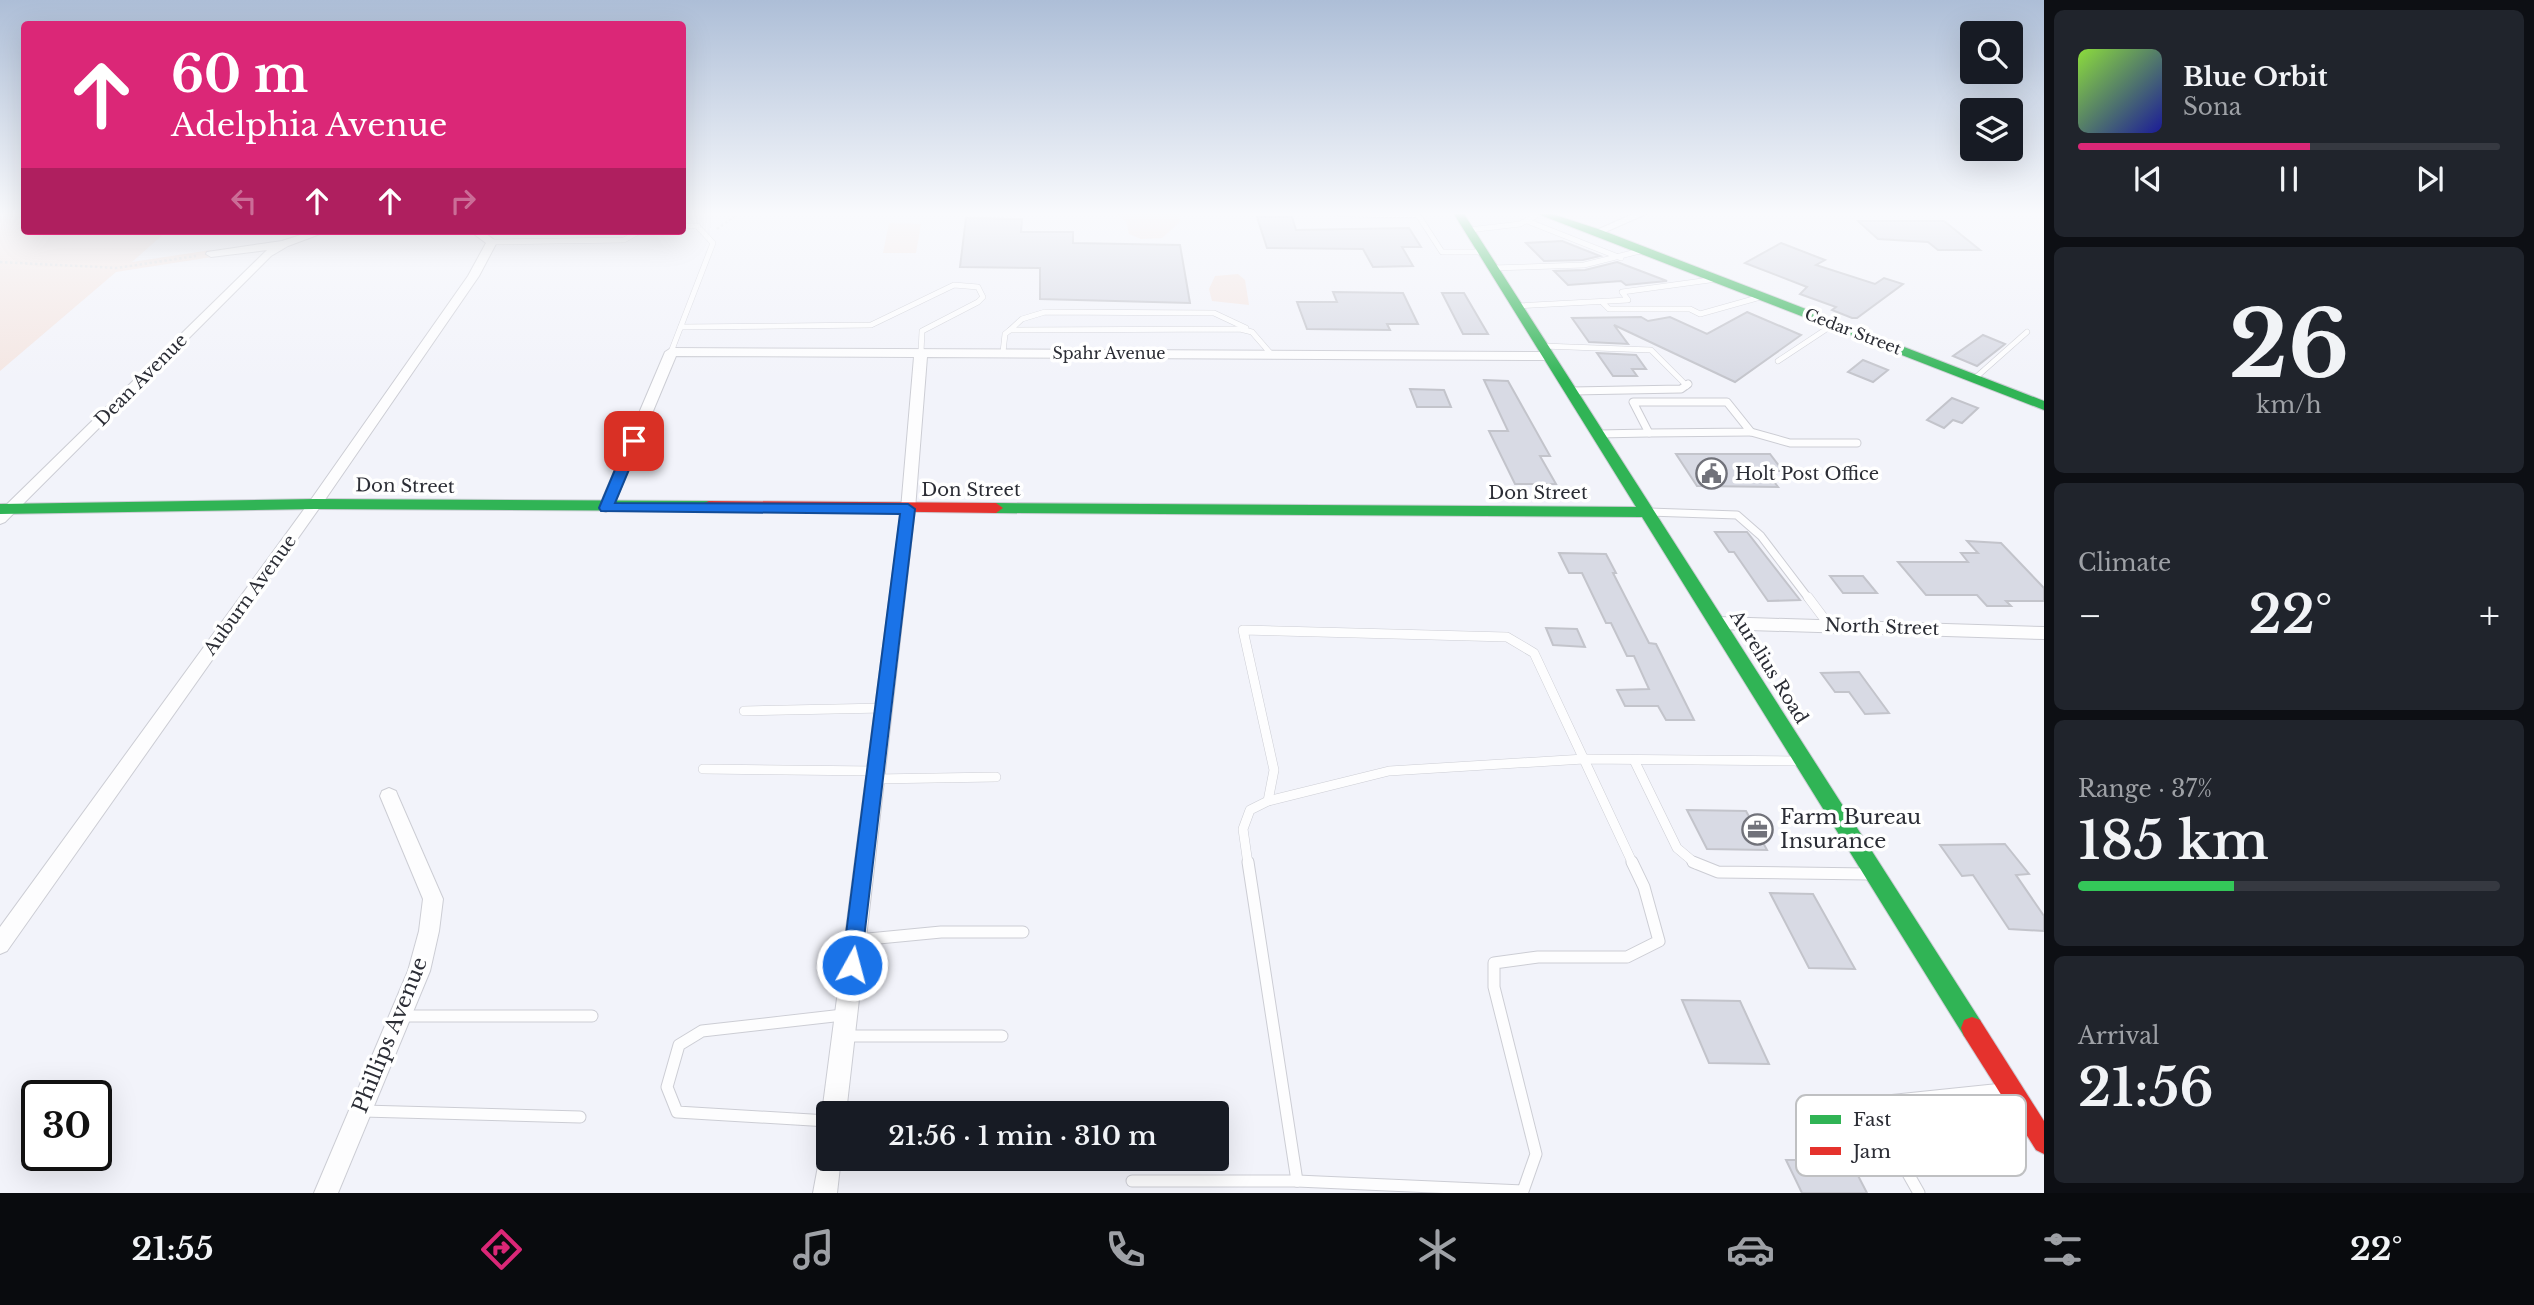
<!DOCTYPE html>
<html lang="en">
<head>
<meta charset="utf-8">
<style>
	body { margin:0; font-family:"Libre Baskerville",serif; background:#20242c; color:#f1f3f6; height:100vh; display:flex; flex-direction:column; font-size:26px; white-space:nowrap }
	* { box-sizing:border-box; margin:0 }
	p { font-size:23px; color:#9ea1a6 }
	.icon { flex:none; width:38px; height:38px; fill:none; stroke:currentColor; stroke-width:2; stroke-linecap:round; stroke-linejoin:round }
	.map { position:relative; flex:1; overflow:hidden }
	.side { display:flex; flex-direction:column; gap:10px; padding:10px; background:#0d0f14; width:490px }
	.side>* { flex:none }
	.top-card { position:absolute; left:21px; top:21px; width:665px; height:214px; border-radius:7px; box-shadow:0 7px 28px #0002; background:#db2777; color:#fff; overflow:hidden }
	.tools { position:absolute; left:1960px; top:21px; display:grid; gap:14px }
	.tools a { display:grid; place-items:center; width:63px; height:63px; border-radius:7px; background:#171b24; box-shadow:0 7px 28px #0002; font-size:35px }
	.speed { position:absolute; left:21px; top:1080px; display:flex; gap:14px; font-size:35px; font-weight:700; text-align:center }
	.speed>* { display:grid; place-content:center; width:91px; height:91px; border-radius:50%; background:#171b24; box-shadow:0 7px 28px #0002; line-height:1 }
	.speed .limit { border:4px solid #111; border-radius:10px; background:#fff; color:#111 }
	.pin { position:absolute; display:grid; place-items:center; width:60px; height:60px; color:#fff; margin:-30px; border-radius:14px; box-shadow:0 4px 10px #0006 }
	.me { position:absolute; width:77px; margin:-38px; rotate:7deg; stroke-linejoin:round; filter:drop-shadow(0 0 5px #0008) }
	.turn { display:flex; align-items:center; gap:24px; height:147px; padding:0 35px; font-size:32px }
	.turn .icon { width:91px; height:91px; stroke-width:2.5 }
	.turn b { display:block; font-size:49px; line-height:60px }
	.lanes { display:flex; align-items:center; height:66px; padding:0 35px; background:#0003; justify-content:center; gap:35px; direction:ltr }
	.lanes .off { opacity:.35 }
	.big { font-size:52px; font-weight:600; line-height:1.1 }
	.side .card { flex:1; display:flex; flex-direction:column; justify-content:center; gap:10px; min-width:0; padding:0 24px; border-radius:10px; background:#20242c }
	.side .dial { align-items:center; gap:0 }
	.dial b { font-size:91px; line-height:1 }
	.song { display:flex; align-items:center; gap:21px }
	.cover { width:84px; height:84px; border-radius:10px; background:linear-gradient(135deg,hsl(90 70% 55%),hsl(240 70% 35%)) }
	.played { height:7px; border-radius:4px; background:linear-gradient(90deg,#db2777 55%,#363941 55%) }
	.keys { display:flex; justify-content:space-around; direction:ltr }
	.heat { display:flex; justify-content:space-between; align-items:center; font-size:38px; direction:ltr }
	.charge { height:10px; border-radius:5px; background:linear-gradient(90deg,#34c759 37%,#363941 0) }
	.trip { position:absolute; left:816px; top:1101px; width:413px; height:70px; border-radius:7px; background:#171b24; box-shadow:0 7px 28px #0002; font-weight:600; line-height:70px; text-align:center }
	.tabs { display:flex; height:112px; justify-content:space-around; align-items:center; background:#090b0e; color:#9ea1a6 }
	.tabs .icon { width:49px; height:49px }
	.tabs .active { color:#db2777 }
	.tabs b { font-size:32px; color:#f1f3f6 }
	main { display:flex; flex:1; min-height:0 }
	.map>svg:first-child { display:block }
</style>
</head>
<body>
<main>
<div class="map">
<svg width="2044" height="1193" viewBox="0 0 2044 1193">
	<rect width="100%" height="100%" fill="#f2f3fa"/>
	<!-- green -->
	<g fill="#f4e6e2">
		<polygon points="0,214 24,214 24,231 167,231 132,262 211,250 212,257 116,272 0,371"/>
		<polygon points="1116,214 1179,214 1180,222 1162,238 1141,239 1129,234 1126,221"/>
		<polygon points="889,223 921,224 916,253 883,253"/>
		<polygon points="1238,274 1245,280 1249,305 1212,301 1209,289 1215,276"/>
	</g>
	<!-- building -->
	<g fill="#d8dae4" stroke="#c3c4cb" stroke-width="2">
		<polygon points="1257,217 1292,217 1296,230 1409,228 1421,247 1402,247 1413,266 1373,267 1363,249 1267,248"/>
		<polygon points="966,218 1022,219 1021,232 1073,232 1073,243 1180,245 1190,303 1040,299 1040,268 960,267"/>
		<polygon points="1858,221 1944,221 1980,250 1938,250 1928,242 1878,239"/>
		<polygon points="1562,241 1600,256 1583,260 1544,261 1526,243"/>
		<polygon points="1781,243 1825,260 1816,265 1875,284 1884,278 1903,284 1857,318 1852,318 1832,310 1836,307 1800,294 1807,287 1745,263"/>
		<polygon points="1617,262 1667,281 1626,285 1621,281 1568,285 1554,271 1585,270"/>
		<polygon points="1333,292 1403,293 1418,324 1387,324 1390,330 1307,329 1297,302 1337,302"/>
		<polygon points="1442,293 1464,293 1488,334 1463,334"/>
		<polygon points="1747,312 1801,335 1735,382 1614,325 1628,344 1589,342 1572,318 1641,317 1648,321 1670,317 1707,334"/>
		<polygon points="1983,335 2005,344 1977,366 1953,356"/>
		<polygon points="1597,353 1636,355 1646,369 1632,369 1637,376 1613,376"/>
		<polygon points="1863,360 1888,370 1873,382 1848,372"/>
		<polygon points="1484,380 1508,381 1550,456 1540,456 1556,484 1515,484 1489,431 1508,431"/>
		<polygon points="1410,389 1444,390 1451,407 1417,407"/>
		<polygon points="1952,398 1978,408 1962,423 1953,420 1944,428 1927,420"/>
		<polygon points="1676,454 1770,454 1783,471 1766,471 1778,487 1697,486"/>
		<polygon points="1715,532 1747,532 1800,600 1768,601 1734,552 1729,552"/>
		<polygon points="1967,541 2001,543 2044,588 2044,601 2006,601 2011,606 1987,606 1977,595 1926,595 1898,562 1968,562 1961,553 1978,553"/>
		<polygon points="1559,553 1606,554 1616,573 1613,573 1649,643 1656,644 1694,720 1666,720 1658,706 1625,706 1617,690 1649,689 1634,656 1627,656 1611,623 1606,623 1582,573 1569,573"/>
		<polygon points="1830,576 1863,576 1877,593 1843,593"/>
		<polygon points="1546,628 1577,629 1585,647 1553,645"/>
		<polygon points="1859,672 1889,713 1865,714 1849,692 1835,692 1821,673"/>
		<polygon points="1687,810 1746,811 1767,850 1707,849"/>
		<polygon points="2005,844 2029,874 2016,875 2044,916 2044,931 2009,929 1973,875 1962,876 1940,845"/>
		<polygon points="1770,893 1813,894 1855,969 1809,968"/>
		<polygon points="1682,1000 1740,1001 1769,1064 1709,1063"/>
		<polygon points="1786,1160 1850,1160 1867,1193 1802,1193"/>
	</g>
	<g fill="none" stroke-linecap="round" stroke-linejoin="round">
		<defs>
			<g id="lane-far3">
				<polyline points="1340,214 1418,215 1442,252 1482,252"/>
				<polyline points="1527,221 1621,258"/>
				<polyline points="1469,230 1520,224 1539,214"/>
				<polyline points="492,242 624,240 640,231"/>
				<polyline points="1492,268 1584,265 1644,250"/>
				<polyline points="1602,302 1609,309 1690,309 1700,314 1764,296"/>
				<polyline points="1516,306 1628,300 1622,292 1717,279"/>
				<polyline points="681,327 871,325 954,285 978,287 983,297 978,302 922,331 921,352"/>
				<polyline points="1010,330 1022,319 1045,312 1214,313 1246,328"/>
				<polyline points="1543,346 1651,350 1687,386"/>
				<polyline points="671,352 713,243 697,226 682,226"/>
				<polyline points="1003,352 1005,334 1010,330 1240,329 1252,332 1272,355"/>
				<polyline points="1778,361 1834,324"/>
				<polyline points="1974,379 2027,332"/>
			</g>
			<g id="lane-far2">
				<polyline points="1572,391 1681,389 1688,384"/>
				<polygon points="1633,402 1727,402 1751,432 1649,433"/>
				<polyline points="1751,432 1790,443 1857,443"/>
				<polyline points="1598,434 1649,433"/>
				<polyline points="1649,512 1737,515 1761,536 1809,599"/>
			</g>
			<g id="lane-far1">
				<polyline points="1808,597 1829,625"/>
				<polyline points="744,711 884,708"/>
				<polyline points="1634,760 1677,848 1696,864"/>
				<polyline points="703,769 876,771"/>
				<polyline points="875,779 996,777"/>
				<polyline points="1268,801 1389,771 1584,759 1797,761"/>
				<polyline points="1248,864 1243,829 1250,810 1268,801 1274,770 1243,630 1507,637 1534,653 1633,864"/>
			</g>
			<g id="lane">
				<polyline points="1248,862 1297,1181"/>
				<polyline points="1693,862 1718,872 1869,874"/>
				<polyline points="858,940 941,932 1023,932"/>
				<polyline points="403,1016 592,1016"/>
				<polyline points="847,1036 1002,1036"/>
				<polyline points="363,1111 580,1117"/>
				<polyline points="828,1121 677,1112 667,1087 679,1045 702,1031 843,1015"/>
				<polyline points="1132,1181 1297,1181"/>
				<polyline points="1297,1181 1523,1191 1536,1154 1494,987 1494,963 1538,957 1627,957 1659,941 1644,887 1632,862"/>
				<polyline points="1919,1193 1868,1103 2003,1089"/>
			</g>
			<g id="street">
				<polygon points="1633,214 1646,214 1601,234 1592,232"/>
				<polygon points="313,231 328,231 288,246 271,256 5,522 0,524 0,511 267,250 211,257 206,254 207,252 282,241"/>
				<polygon points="470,231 482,231 497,242 479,276 320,507 7,951 0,954 0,927 310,501 468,276 486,243"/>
				<polygon points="671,348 1547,352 1553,356 1547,360 927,357 915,509 846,1113 828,1113 828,1122 822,1113 901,509 914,357 676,356 613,507 606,512 601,510 599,507 665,352"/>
				<polygon points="1719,617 2044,627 2044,639 1719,629 1711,623"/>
				<polygon points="389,788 396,791 398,796 443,899 439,931 430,971 338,1193 314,1193 408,971 419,931 423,899 380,796 382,791"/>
				<polygon points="828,1147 828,1158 841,1158 837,1193 813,1193 821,1150"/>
			</g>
			<g id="fast">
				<polygon points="1454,214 1464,214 1980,1020 1983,1028 1980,1036 1972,1039 1964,1036 1642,517 996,513 989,508 996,503 1636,507"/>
				<polygon points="1538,214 1552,214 1601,230 2044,401 2044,410"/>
				<polygon points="315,499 709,501 716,506 709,511 315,509 0,514 0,504"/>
			</g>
			<g id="jam">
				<polygon points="709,501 996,503 1003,508 996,513 704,509 702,506 704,503"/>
				<polygon points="1972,1017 1980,1020 2044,1121 2044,1154 2036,1150 1964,1036 1961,1028 1964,1020"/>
			</g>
		</defs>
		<!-- lane-far3 casing -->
		<use href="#lane-far3" stroke="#cccdd4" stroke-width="6"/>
		<!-- lane-far2 casing -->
		<use href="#lane-far2" stroke="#cccdd4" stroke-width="9"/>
		<!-- lane-far1 casing -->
		<use href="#lane-far1" stroke="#cccdd4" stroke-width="10"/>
		<!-- lane casing -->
		<use href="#lane" stroke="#cccdd4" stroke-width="13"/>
		<!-- street casing -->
		<use href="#street" stroke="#cccdd4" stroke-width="2"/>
		<!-- fast casing -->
		<use href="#fast" stroke="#cccdd4" stroke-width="2"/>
		<!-- jam casing -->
		<use href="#jam" stroke="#cccdd4" stroke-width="2"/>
		<!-- path -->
		<g stroke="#dedfe0" stroke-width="2.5" stroke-dasharray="2.5 2.5" stroke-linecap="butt">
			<polyline points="717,229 737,214"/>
			<polyline points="0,262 117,268 196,256"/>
		</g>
		<!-- lane-far3 -->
		<use href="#lane-far3" stroke="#fdfdfe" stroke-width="5"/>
		<!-- lane-far2 -->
		<use href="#lane-far2" stroke="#fdfdfe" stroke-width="7"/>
		<!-- lane-far1 -->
		<use href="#lane-far1" stroke="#fdfdfe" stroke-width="9"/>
		<!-- lane -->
		<use href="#lane" stroke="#fdfdfe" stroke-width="11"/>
		<!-- street -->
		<use href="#street" fill="#fdfdfe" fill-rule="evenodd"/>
		<!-- fast -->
		<use href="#fast" fill="#30b455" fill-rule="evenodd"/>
		<!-- jam -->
		<use href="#jam" fill="#e5322d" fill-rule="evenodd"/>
	</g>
	<!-- sky -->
	<linearGradient id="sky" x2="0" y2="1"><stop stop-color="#adbed7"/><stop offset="0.56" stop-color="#f9fafd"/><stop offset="1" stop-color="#f9fafd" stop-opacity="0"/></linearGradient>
	<rect width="2044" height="381" fill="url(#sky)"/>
	<!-- route -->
	<polygon fill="#1a73e8" stroke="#114b97" stroke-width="2" points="634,437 641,441 615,503 908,504 915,509 860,972 852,975 845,972 842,965 900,514 601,511 599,508 627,441"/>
	<!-- icons -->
	<defs>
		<symbol id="civic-ring" viewBox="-11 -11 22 22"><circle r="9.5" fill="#fff" stroke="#71727a" stroke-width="1.5"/><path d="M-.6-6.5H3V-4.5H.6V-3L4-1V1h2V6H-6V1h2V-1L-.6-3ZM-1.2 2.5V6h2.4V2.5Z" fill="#71727a"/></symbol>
		<symbol id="office-ring" viewBox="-11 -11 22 22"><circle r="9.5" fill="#fff" stroke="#71727a" stroke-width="1.5"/><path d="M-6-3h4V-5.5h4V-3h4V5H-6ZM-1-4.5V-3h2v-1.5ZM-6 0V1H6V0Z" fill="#71727a"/></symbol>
	</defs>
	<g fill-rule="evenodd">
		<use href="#civic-ring" x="1694" y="456" width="35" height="35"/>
		<use href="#office-ring" x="1740" y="812" width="35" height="35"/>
	</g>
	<g text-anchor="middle" stroke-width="7" stroke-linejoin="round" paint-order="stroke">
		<!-- far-street labels -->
		<g font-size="16" fill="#2b2d35" stroke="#fff">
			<text transform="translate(1853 331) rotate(21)" y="6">Cedar Street</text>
			<text x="1109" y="359">Spahr Avenue</text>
		</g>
		<!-- street labels -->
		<g font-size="18" fill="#2b2d35" stroke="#fff">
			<text transform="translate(141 380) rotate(-45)" y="6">Dean Avenue</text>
			<text transform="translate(405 486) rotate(1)" y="6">Don Street</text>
			<text x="971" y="496">Don Street</text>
			<text x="1538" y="499">Don Street</text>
			<text transform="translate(250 595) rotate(-54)" y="6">Auburn Avenue</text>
			<text transform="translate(1882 627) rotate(2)" y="6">North Street</text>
			<text transform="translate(1769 667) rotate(58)" y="6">Aurelius Road</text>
		</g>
		<!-- poi labels -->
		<g font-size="18" fill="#2b2d35" stroke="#fff" text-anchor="start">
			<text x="1735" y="480">Holt Post Office</text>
		</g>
		<!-- near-poi labels -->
		<g font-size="21" fill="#2b2d35" stroke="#fff" text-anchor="start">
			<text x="1780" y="824">Farm Bureau<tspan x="1780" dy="24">Insurance</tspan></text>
		</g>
		<!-- near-street labels -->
		<g font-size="21" fill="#2b2d35" stroke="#fff">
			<text transform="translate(390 1035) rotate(-68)" y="7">Phillips Avenue</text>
		</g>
	</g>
	<!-- legend -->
	<rect x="1796" y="1095" width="230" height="81" rx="10" fill="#fff" stroke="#bfc0c2" stroke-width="2"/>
	<rect x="1810" y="1115" width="31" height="9" fill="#30b455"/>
	<rect x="1810" y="1147" width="31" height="8" fill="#e5322d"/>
	<g font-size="19" fill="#2b2d35">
		<text x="1853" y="1126">Fast</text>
		<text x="1853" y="1158">Jam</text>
	</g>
</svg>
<div class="tools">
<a><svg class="icon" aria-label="search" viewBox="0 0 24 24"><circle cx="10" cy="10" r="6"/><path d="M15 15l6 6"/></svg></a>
<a><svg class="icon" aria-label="layers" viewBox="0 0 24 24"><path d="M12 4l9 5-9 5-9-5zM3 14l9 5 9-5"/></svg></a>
</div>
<div class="speed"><div class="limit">30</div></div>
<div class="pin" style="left:634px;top:441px;background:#d93025"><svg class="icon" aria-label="arrive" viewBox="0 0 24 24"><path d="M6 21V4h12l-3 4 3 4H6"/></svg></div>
<svg class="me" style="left:852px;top:965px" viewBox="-20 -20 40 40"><circle r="17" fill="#1a73e8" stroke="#fff" stroke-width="3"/><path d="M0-11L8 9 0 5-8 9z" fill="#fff"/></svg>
<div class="trip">21:56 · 1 min · 310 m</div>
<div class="top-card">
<div class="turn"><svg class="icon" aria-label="ahead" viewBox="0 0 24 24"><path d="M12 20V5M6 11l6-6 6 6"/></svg><div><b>60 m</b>Adelphia Avenue</div></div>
<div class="lanes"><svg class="icon off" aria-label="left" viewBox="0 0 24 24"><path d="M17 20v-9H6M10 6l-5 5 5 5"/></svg><svg class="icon" aria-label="ahead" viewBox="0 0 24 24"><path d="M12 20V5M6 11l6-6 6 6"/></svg><svg class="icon" aria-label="ahead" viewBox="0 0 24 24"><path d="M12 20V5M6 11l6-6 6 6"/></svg><svg class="icon off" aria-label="right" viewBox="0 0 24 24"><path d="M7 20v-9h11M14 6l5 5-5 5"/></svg></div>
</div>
</div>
<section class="side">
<div class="card">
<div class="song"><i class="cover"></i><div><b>Blue Orbit</b><p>Sona</p></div></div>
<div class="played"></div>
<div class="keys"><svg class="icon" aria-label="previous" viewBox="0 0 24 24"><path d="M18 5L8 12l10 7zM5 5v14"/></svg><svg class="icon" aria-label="pause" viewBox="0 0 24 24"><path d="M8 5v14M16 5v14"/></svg><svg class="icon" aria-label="next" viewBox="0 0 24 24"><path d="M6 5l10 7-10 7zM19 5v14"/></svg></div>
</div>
<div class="card dial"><b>26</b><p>km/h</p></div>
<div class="card"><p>Climate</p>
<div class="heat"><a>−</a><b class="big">22°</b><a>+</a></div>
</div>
<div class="card"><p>Range · 37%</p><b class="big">185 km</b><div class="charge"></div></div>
<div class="card"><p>Arrival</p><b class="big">21:56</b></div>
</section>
</main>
<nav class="tabs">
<b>21:55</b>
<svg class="icon active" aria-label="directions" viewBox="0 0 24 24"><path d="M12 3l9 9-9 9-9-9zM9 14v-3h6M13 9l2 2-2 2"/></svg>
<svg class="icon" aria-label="music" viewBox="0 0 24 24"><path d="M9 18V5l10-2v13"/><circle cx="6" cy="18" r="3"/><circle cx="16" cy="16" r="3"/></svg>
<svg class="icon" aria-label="phone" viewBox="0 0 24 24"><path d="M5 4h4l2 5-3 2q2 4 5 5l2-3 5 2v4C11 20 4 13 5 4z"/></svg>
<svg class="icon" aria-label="climate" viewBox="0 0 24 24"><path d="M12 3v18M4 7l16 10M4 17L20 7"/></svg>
<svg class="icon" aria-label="car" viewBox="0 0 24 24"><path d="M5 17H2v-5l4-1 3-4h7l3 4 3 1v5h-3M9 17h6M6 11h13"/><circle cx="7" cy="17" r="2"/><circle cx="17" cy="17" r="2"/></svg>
<svg class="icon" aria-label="filters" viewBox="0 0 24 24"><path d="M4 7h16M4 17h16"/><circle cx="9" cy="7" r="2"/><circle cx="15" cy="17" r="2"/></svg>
<b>22°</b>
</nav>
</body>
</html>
